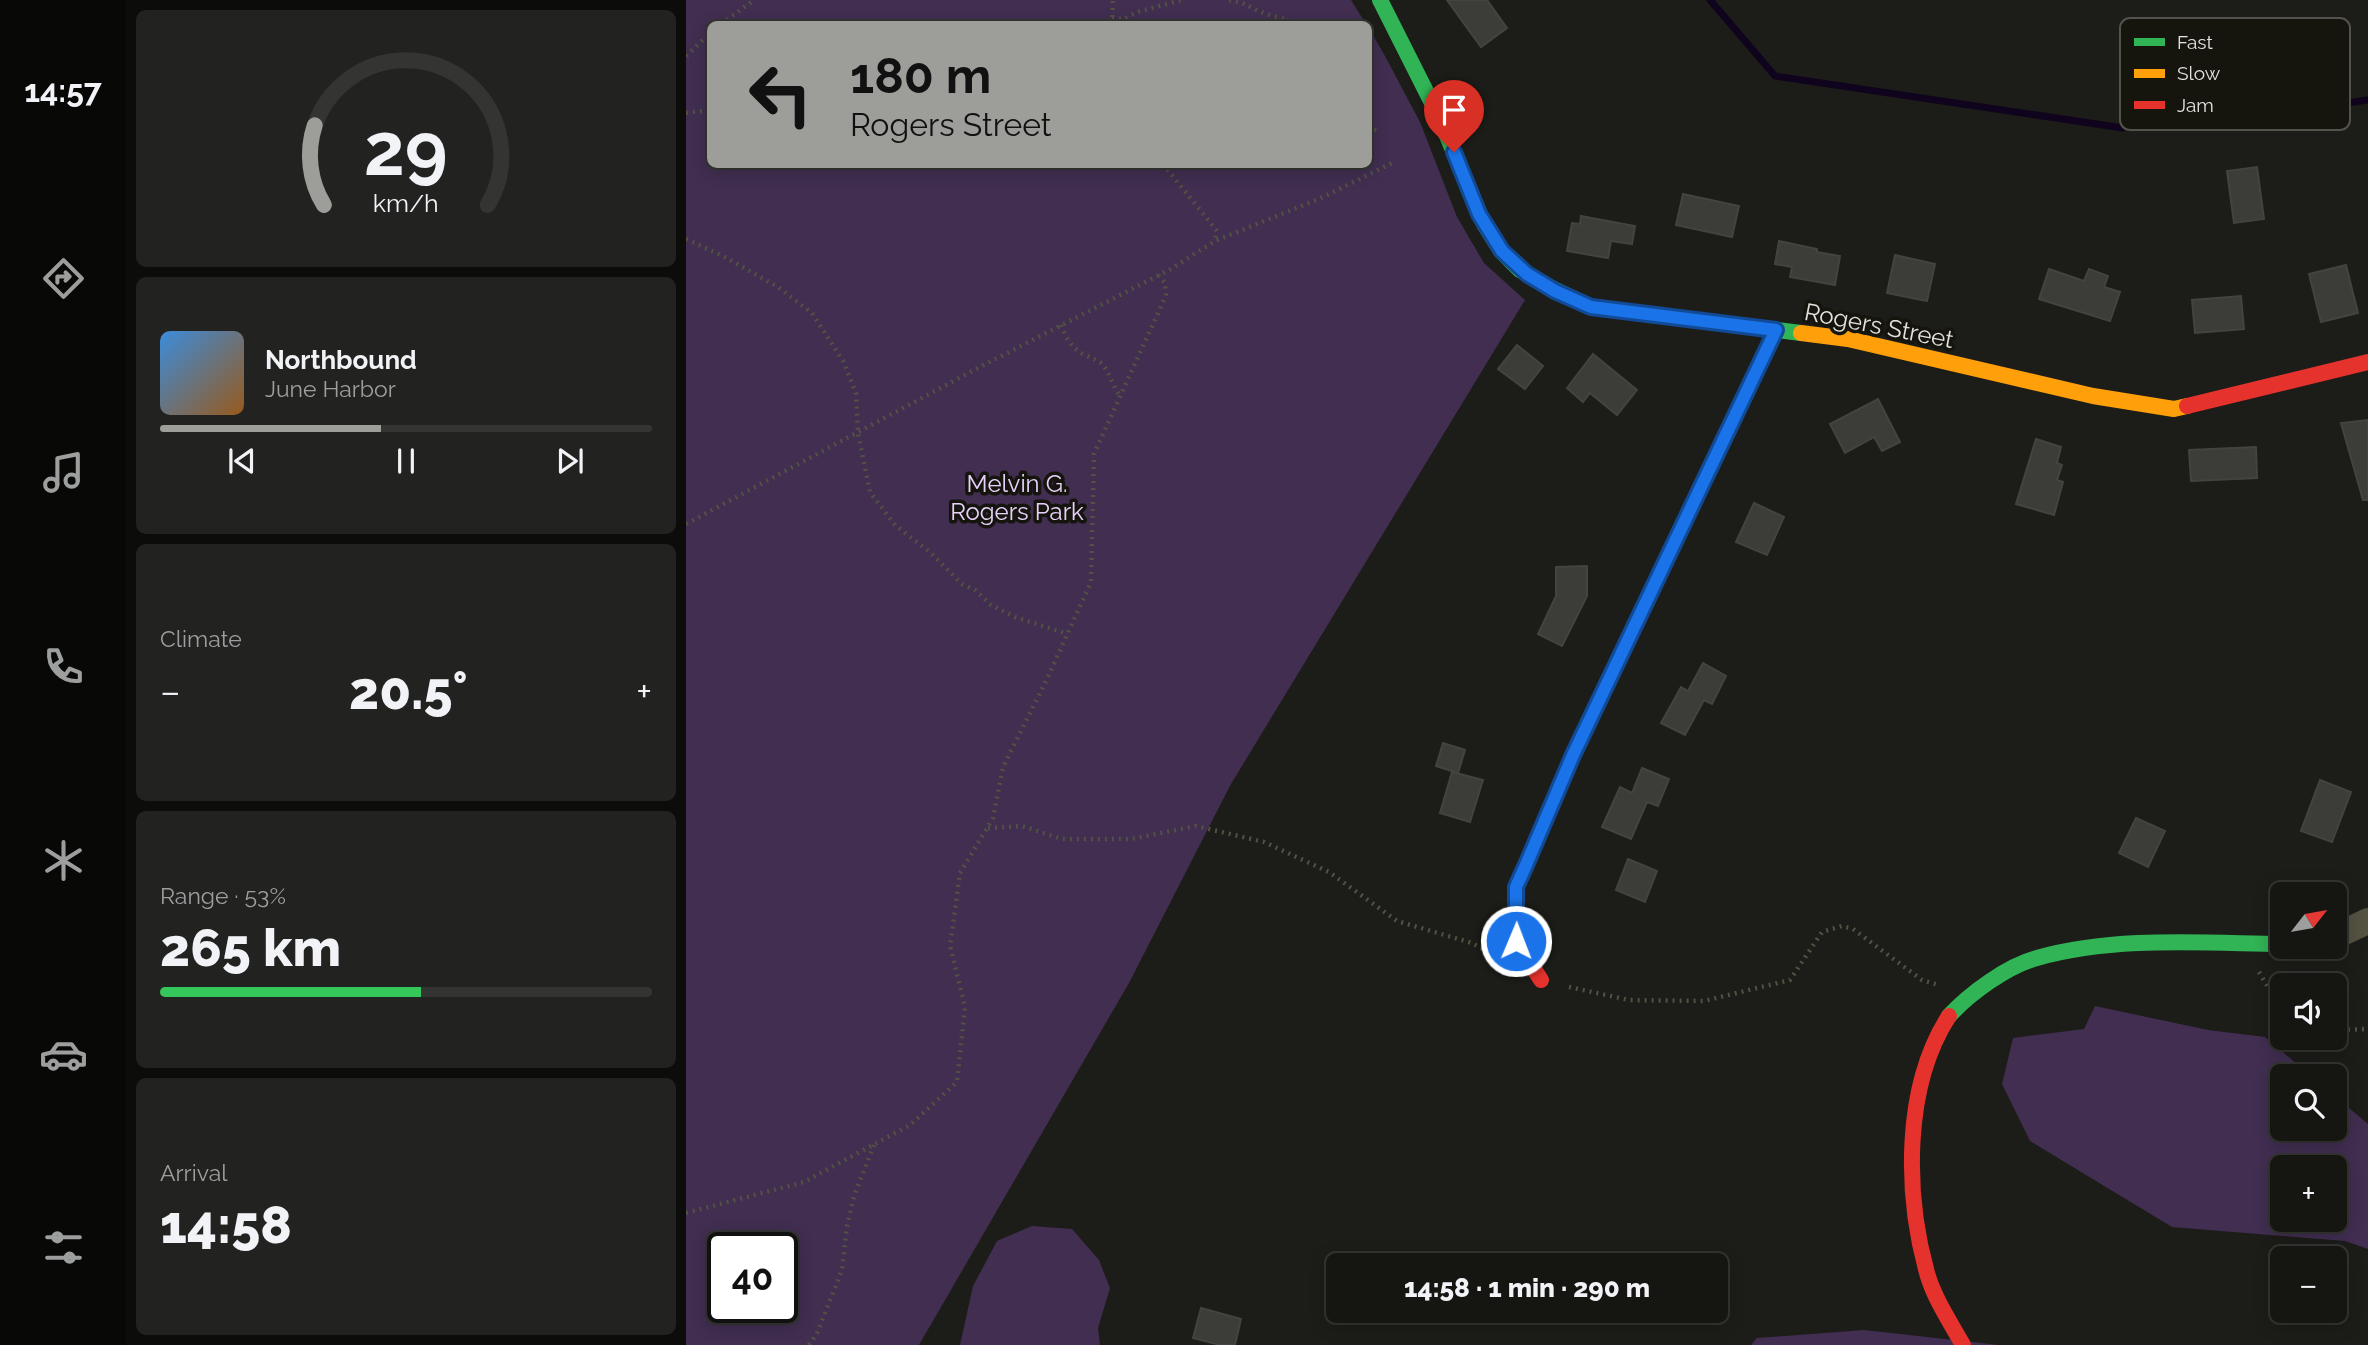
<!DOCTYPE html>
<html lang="en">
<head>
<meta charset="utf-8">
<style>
	body { margin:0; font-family:Raleway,sans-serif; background:#222220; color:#f1f3f6; height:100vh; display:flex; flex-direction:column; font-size:26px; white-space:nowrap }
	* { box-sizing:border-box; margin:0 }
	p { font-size:23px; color:#9d9f9f }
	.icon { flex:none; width:38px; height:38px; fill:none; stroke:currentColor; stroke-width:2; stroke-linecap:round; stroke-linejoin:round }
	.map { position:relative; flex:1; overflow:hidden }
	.side { display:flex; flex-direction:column; gap:10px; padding:10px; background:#0c0c0a; width:560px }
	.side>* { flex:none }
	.hud { position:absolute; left:21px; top:21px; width:665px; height:147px; border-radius:10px; box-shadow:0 4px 18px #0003,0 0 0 2px #343432; background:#9d9d99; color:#111; overflow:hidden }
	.needle { width:46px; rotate:59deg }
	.fabs { position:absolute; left:1584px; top:882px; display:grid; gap:14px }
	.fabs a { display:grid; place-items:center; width:77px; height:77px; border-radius:10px; background:#151512; box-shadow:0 4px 18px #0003,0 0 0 2px #343432; font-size:35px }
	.speed { position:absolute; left:21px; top:1232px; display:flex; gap:14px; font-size:35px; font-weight:700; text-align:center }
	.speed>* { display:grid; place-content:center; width:91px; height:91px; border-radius:50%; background:#151512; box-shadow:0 4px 18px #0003,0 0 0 2px #343432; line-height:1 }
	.speed .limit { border:4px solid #111; border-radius:10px; background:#fff; color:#111 }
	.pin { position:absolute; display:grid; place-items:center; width:60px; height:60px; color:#fff; margin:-72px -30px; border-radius:50% 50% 50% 0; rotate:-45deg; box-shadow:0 0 7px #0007 }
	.pin .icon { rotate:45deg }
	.me { position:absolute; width:77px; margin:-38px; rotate:1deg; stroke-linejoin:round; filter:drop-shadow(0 0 5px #0008) }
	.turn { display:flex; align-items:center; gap:24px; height:147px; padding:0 28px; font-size:32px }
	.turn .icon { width:91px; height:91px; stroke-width:2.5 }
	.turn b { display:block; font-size:49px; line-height:60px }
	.big { font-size:52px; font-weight:800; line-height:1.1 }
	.side .tile { flex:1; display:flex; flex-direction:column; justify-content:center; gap:10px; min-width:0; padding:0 24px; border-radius:10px; background:#222220 }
	.side .dial { align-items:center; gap:0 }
	.dial svg { height:182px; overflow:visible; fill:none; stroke:#343432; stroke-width:7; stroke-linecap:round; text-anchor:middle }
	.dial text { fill:#f1f3f6; stroke:none }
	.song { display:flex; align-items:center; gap:21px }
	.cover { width:84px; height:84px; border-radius:10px; background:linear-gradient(135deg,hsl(210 70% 55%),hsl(30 70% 35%)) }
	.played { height:7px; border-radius:4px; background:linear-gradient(90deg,#9d9d99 45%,#343432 45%) }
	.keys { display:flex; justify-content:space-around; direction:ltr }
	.heat { display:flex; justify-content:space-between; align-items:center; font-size:38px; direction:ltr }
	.charge { height:10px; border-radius:5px; background:linear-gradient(90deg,#34c759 53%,#343432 0) }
	.trip { position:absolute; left:640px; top:1253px; width:402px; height:70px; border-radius:10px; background:#151512; box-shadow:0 4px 18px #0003,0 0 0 2px #343432; font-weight:800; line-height:70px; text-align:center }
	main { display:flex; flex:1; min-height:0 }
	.menu { display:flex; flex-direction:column; width:126px; justify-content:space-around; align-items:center; background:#080807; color:#9d9f9f }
	.menu .icon { width:49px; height:49px }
	.menu .on { color:#9d9d99 }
	.menu b { font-size:32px; color:#f1f3f6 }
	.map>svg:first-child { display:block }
</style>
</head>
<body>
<main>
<nav class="menu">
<b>14:57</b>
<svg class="icon on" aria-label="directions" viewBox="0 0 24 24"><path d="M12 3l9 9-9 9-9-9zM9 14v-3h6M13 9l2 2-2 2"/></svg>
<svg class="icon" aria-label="music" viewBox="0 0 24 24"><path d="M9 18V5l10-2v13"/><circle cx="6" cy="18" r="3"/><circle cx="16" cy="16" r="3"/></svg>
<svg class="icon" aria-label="phone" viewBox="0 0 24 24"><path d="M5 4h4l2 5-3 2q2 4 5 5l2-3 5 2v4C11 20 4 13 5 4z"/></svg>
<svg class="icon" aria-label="climate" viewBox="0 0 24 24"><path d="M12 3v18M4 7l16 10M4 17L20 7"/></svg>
<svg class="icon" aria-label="car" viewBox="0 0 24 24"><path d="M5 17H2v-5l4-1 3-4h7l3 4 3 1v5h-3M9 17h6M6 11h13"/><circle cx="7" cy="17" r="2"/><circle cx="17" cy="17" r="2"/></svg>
<svg class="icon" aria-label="filters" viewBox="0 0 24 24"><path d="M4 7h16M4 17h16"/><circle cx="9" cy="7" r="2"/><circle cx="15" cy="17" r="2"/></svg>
</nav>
<section class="side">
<div class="tile dial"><svg viewBox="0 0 100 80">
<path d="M14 69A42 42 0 1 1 86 69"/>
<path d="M14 69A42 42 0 0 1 10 34" stroke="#9d9d99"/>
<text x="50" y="56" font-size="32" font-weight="700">29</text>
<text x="50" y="72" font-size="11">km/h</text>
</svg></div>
<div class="tile">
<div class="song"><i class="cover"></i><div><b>Northbound</b><p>June Harbor</p></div></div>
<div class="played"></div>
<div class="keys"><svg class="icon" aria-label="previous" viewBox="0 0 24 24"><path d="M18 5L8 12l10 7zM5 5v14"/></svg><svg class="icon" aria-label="pause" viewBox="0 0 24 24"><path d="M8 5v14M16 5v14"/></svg><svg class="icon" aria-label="next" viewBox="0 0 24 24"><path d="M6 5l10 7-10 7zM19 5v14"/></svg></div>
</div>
<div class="tile"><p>Climate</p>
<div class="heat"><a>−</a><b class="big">20.5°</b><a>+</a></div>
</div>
<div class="tile"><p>Range · 53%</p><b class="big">265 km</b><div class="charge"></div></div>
<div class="tile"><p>Arrival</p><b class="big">14:58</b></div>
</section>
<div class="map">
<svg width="1682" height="1345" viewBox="0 0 1682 1345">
	<rect width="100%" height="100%" fill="#1c1c18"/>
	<!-- green -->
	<g fill="#412e51" fill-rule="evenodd">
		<path d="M0 0H665L680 24H24V164H682L683 28 699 56 734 122 771 217 798 263 839 300 545 784 443 983 233 1345H0ZM37 1248H96V1307H37Z"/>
		<path d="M1409 1006 1522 1030 1579 1037 1625 1076H1596V1129H1648L1649 1096 1682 1124V1249L1659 1241 1486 1227 1344 1141 1316 1084 1327 1038 1398 1029ZM1648 1167V1220H1596V1167Z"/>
		<polygon points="346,1226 386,1229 413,1260 424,1288 412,1328 414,1345 274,1345 287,1286 311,1241"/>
		<polygon points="1178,1330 1313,1345 1065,1345 1071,1338"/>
	</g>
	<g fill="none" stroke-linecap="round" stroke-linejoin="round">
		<!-- stream -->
		<polyline stroke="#10031d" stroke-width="7" points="1024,0 1089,76 1437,128 1487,107 1591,113 1682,100"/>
	</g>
	<!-- building -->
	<g fill="#3c3c38" stroke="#434340" stroke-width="2">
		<polygon points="761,0 801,0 821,28 795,47"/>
		<polygon points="1571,167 1578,219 1548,223 1541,171"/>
		<polygon points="997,194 1053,206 1046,237 990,225"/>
		<polygon points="895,216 949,226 946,244 925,241 922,258 881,251 886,223 894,224"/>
		<polygon points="1093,241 1131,249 1131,252 1154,256 1149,285 1104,277 1106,267 1089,264"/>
		<polygon points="1209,255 1249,264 1241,301 1201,293"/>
		<polygon points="1660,265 1672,313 1635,322 1623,274"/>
		<polygon points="1363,269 1398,281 1403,269 1422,276 1418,287 1434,292 1424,321 1353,299"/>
		<polygon points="1555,296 1558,329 1509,333 1506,300"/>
		<polygon points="831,345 857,366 839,389 812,369"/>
		<polygon points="907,354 951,390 931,415 904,393 897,402 881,388"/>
		<polygon points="1192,399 1214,442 1196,451 1188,437 1159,453 1144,424"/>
		<polygon points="1682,420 1682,500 1677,500 1655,423"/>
		<polygon points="1350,439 1375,447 1371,463 1376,465 1371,480 1377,482 1368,515 1330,504"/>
		<polygon points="1570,447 1571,478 1505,481 1503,450"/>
		<polygon points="1068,503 1098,517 1081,555 1050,542"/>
		<polygon points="901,566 901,596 876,646 852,634 870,596 870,567"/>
		<polygon points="1017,663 1040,676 1026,704 1018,700 999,735 975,723 995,687 1002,691"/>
		<polygon points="757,743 779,750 772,773 750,766"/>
		<polygon points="956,768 983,779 972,806 961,802 945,839 916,827 934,787 946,793"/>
		<polygon points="766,772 797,780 784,822 754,813"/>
		<polygon points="1634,780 1665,792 1646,842 1615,831"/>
		<polygon points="1450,818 1479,831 1462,867 1433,853"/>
		<polygon points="942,859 971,871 959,902 930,890"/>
		<polygon points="515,1308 555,1319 549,1345 534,1345 507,1338"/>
	</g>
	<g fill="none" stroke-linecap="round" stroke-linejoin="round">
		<!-- path -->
		<g stroke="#525144" stroke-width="4.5" stroke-dasharray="2 5" stroke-linecap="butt">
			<path d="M543 0C558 2 561 6 575 12 585 16 597 18 607 22L608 24"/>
			<polyline points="426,18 439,19 451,12 496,0"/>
			<polyline points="35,24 68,0"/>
			<polyline points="426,24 427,0"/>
			<polyline points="0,56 24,33"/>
			<polyline points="0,113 24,110"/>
			<polyline points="682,126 693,132"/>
			<polyline points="477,164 531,231 529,241"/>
			<polyline points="0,239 37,256 92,287 126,313 157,361 170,393 172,433 184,492 209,525 245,553 276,584 289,590 305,605 329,617 382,634"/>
			<path d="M375 325C380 338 386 349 399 355 405 358 410 359 415 363 425 373 426 386 435 397"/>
			<polyline points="0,524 290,369 483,270 529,241 635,198 706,163"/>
			<polyline points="302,828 336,826 376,839 445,839 510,826 578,842 643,872 711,921 786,943 802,952"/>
			<polyline points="1573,972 1596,1011"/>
			<polyline points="883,987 943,1000 1018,1001 1104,980 1136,932 1156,926 1167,929 1236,980 1253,985"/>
			<polyline points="1648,1030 1682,1029"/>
			<polyline points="0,1213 118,1182 224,1125 271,1082 279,1007 264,946 274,873 307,818 317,767 361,679 405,582 408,454 477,302 480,294 479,283 472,275"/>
			<polyline points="123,1345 131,1333 156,1270 161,1226 168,1196 188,1145"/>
		</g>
		<!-- street -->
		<polyline stroke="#545241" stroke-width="26" points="1648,937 1682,921"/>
		<!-- fast -->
		<g stroke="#30b455" stroke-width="16">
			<polyline points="694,0 753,117 798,224 815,251 834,270 857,284 905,307 1115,333"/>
			<path d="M1263 1016C1283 994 1321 966 1351 958 1429 936 1516 943 1596 944"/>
		</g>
		<!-- slow -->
		<g stroke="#ff9f0a" stroke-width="16">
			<polyline points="1115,333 1162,339 1407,396 1488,409 1501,406"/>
			<polyline points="957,608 1090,330"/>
		</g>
		<!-- jam -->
		<g stroke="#e5322d" stroke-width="16">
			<polyline points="1501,406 1682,362"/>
			<polyline points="855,980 830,941 830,887 887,755 957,608"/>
			<path d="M1263 1016C1217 1087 1219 1194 1241 1273 1248 1298 1264 1322 1277 1345"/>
		</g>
	</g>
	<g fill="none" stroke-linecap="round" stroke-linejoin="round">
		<defs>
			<polyline id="route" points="768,152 793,214 816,251 841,274 869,291 905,307 1090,330 887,755 840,865 830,887 830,941"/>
		</defs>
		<!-- route casing -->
		<use href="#route" stroke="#114b97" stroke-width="18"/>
		<!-- route -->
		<use href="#route" stroke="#1a73e8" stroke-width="12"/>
	</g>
	<g text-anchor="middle" stroke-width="7" stroke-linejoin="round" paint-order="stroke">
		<!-- street labels -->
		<g font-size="24" fill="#e3e3de" stroke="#15140d">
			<text transform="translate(1193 326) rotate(11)" y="8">Rogers Street</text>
		</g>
		<!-- park labels -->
		<g font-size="24" fill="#e7d1fb" stroke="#15140d">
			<text x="331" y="492">Melvin G.<tspan x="331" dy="28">Rogers Park</tspan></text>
		</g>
	</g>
	<!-- legend -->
	<rect x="1434" y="18" width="230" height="112" rx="10" fill="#15140d" stroke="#53524c" stroke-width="2"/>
	<rect x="1448" y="38" width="31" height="8" fill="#30b455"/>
	<rect x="1448" y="69" width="31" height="9" fill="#ff9f0a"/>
	<rect x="1448" y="101" width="31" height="8" fill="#e5322d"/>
	<g font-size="19" fill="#e3e3de">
		<text x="1491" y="49">Fast</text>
		<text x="1491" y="80">Slow</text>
		<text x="1491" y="112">Jam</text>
	</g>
</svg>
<div class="fabs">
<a><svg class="needle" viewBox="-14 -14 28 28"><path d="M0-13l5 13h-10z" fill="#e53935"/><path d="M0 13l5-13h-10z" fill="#9d9f9f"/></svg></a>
<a><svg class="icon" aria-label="sound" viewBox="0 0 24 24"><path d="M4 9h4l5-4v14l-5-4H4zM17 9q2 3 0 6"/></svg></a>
<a><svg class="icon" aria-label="search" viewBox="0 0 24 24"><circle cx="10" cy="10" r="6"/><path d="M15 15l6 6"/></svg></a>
<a>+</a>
<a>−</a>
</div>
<div class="speed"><div class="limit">40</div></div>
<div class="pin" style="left:768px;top:152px;background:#d93025"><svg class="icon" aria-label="arrive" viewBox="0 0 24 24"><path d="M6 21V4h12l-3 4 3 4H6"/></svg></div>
<svg class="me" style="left:830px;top:941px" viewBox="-20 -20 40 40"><circle r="17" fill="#1a73e8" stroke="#fff" stroke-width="3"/><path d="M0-11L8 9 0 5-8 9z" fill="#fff"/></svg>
<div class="trip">14:58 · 1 min · 290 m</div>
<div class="hud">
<div class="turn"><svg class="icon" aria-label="left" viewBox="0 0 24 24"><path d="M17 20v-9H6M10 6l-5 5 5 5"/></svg><div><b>180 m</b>Rogers Street</div></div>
</div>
</div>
</main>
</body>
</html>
